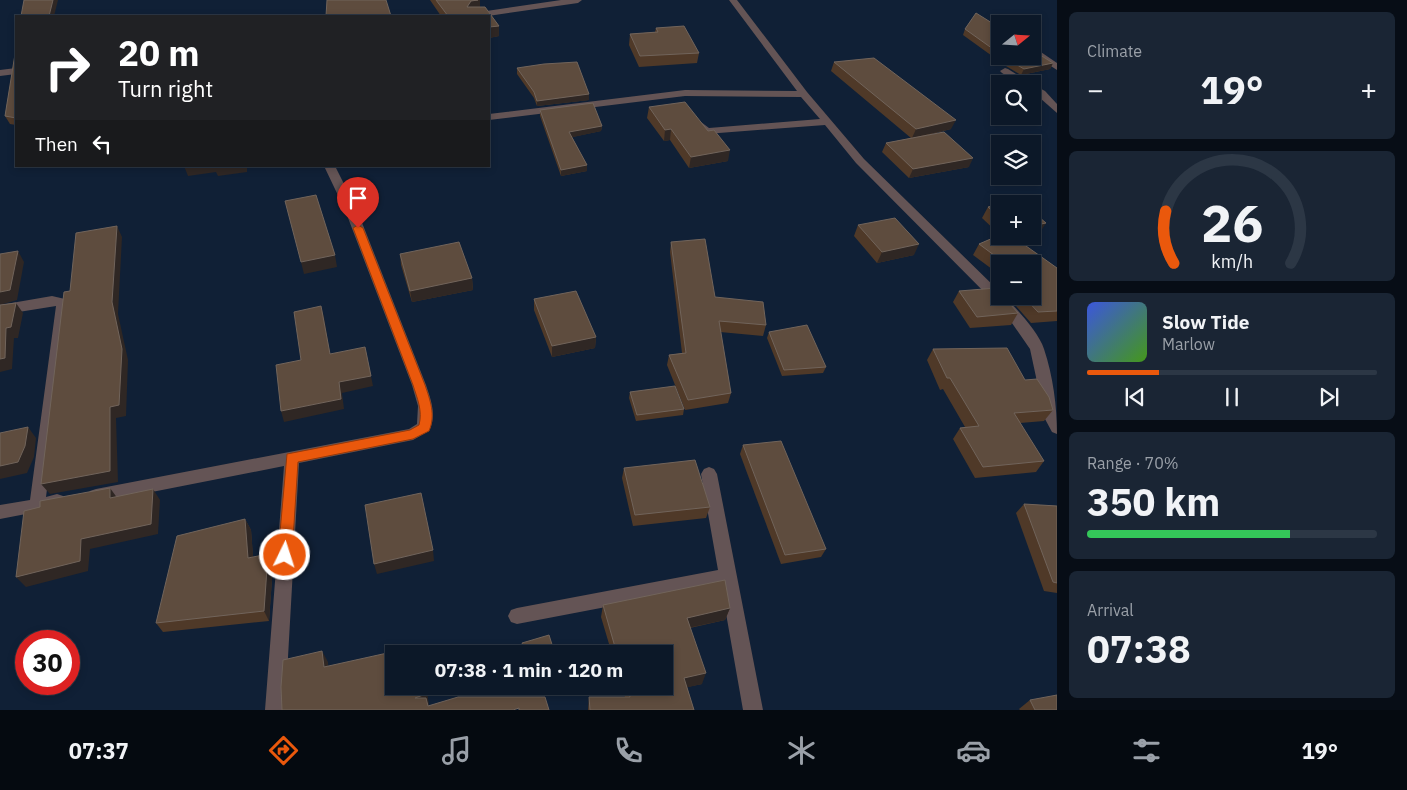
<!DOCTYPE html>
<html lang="en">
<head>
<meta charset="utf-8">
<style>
	body { margin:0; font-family:"IBM Plex Sans",sans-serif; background:#1a2534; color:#f1f3f6; height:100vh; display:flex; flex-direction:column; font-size:19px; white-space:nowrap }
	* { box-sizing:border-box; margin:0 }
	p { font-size:16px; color:#9aa0a8 }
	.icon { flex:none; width:28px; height:28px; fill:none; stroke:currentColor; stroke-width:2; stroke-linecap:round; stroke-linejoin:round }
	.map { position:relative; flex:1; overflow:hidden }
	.sheet { display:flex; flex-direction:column; gap:12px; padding:12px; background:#070d16; width:350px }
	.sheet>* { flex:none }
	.guide { position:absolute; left:15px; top:15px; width:475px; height:152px; border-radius:0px; box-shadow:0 2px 8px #0003,0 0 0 1px #2c3745; background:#202124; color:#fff; overflow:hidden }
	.needle { width:32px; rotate:72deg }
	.fabs { position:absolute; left:991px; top:15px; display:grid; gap:10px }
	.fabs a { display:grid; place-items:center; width:50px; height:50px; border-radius:0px; background:#0c1828; box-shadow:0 2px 8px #0003,0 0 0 1px #2c3745; font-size:25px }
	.speed { position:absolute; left:15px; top:630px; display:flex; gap:10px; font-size:25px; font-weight:700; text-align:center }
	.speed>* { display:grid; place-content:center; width:65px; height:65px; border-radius:50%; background:#0c1828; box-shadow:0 2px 8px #0003,0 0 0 1px #2c3745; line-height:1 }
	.speed .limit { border:8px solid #d22; background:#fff; color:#111 }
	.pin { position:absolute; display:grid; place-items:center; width:42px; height:42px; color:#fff; margin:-51px -21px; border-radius:50% 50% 50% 0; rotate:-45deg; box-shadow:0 0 5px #0007 }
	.pin .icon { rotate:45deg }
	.me { position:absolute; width:55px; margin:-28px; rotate:4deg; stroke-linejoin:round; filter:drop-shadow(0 0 4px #0008) }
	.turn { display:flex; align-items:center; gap:18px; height:105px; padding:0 20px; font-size:22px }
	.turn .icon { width:65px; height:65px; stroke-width:2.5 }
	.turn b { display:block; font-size:35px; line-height:42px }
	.then { display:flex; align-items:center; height:48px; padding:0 20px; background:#0003; gap:10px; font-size:19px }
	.big { font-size:38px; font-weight:800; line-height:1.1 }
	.sheet .card { flex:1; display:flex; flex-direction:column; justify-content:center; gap:8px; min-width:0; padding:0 18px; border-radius:8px; background:#1a2534 }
	.sheet .dial { align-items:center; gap:0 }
	.dial svg { height:130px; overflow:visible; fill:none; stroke:#2c3745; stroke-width:7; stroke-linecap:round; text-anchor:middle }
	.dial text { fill:#f1f3f6; stroke:none }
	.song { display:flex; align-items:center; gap:15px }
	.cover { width:60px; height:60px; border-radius:8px; background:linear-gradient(135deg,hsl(230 70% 55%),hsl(100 70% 35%)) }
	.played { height:5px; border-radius:2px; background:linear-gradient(90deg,#ea580c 25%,#2c3745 25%) }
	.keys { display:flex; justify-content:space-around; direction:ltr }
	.heat { display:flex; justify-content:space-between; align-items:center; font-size:28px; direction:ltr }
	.charge { height:8px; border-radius:4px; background:linear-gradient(90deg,#34c759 70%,#2c3745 0) }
	.trip { position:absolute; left:385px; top:645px; width:288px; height:50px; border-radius:0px; background:#0c1828; box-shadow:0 2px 8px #0003,0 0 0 1px #2c3745; font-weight:800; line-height:50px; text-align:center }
	.tabs { display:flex; height:80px; justify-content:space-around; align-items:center; background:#050a10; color:#9aa0a8 }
	.tabs .icon { width:35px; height:35px }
	.tabs .active { color:#ea580c }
	.tabs b { font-size:22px; color:#f1f3f6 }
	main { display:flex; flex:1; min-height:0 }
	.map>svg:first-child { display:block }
</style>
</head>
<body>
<main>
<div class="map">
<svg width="1057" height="710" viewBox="0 0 1057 710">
	<rect width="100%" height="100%" fill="#102036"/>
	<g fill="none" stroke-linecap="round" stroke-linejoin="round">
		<!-- minor -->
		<g fill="#645455" fill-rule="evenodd">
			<polygon points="561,0 582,0 578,3 488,16 469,16 473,13"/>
			<path d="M729 0H737L807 92 864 159 1000 292V296H1004C1016 308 1039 333 1044 349 1053 376 1057 406 1057 434L1052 432 1045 419 1030 349 1005 313 856 163 825 125 706 134 702 133 696 125 701 122 709 128 820 119 801 97 685 96 489 120V114L685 90 797 91Z"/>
			<polygon points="1032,46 1057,63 1057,70 1032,54"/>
			<polygon points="16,68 16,74 0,76 0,70"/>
			<polygon points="1005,68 1008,69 1032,84 1020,84 1002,73 1000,71"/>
			<polygon points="1032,84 1045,91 1057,104 1057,113 1032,91"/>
			<path d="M324 166H335L357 210 426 385C431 400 437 416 429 431L413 440 299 463 285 710H265L284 466 96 503 90 501 88 496 90 491 96 489 409 429 417 424 418 406 412 385 345 210Z"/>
			<polygon points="52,296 65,299 70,306 46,497 57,494 63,496 65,501 63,506 57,508 0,519 0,505 30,500 56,306 0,315 0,305"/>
			<polygon points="709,467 714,469 717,474 763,710 743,710 721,585 517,624 511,622 508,616 511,610 517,608 718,570 701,474 704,469"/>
		</g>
	</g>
	<!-- wall -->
	<g fill="#4f3928">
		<polygon points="430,0 480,0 480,7 485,7 499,26 499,36 489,38 489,16 441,16"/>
		<polygon points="656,28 699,53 697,63 639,67 629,45 630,34 655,32"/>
		<polygon points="1000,28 1000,56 1032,56 1053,63 1050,69 1021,75 1006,66 963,35 965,29"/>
		<polygon points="16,48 16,125 10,124 5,116"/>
		<polygon points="834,62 951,129 924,136 969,167 909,178 882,152 886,143 911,138 831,71"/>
		<polygon points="517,68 589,94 589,100 537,106 534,98 517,74"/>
		<polygon points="649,107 728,161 689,168 670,140 664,141 647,118"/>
		<polygon points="540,110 602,126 601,131 572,137 587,165 587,171 561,176 540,116"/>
		<polygon points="1000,204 1000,236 1016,239 1057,268 1057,321 1031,323 1009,298 1010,296 1032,296 1032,264 1000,264 1000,275 973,255 979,244 1000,235 982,218 988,207"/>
		<polygon points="858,225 914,255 877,263 854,236"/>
		<polygon points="671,242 715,297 766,325 763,336 720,332 731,393 728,403 685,410 667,365 669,355 682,353 670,252"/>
		<polygon points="400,254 472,278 473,290 412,302 401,265"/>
		<polygon points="959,291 1018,313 1011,325 970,328 953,302"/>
		<polygon points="534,299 596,337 595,348 552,357 534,310"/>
		<polygon points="769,332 826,367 823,373 782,376 767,338"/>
		<polygon points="933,349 1025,380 1053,410 1044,421 1020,423 1044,461 1036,472 975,478 953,439 960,428 965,427 943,389 940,390 927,360"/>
		<polygon points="630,392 684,409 683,415 636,421 629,398"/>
		<polygon points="743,445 826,549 821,557 781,564 740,454"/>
		<polygon points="624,468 710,507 706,518 633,526 622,478"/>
		<polygon points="1024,504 1057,506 1057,593 1044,591 1016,513"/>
		<polygon points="245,519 251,530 253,557 268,554 273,565 269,621 163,632 156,623"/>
		<polygon points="603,605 730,608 725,620 690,628 702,684 687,687 694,710 588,710 589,697 625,697 621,686 664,686 664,654 612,654 601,617"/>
		<polygon points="1030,700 1057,710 1020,710 1019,709"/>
	</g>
	<!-- shaded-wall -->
	<g fill="#2f2724">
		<polygon points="53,0 58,0 54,16 49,16"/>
		<polygon points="480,0 480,10 467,7 471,1"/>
		<polygon points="499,26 499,36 489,38 489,27"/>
		<polygon points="1053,63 1050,69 1021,75 1024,69"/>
		<polygon points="589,94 589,100 537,106 537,101"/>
		<polygon points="956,120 951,129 912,138 916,129"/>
		<polygon points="602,126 601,131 569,138 569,132"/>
		<polygon points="671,129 670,140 664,141 665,130"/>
		<polygon points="730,150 728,161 689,168 691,157"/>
		<polygon points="973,158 969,167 909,178 913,169"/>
		<polygon points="587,165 587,171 561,176 561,170"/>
		<polygon points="184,166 247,166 247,172 218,176 216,172 188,176"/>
		<polygon points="1046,223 1039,234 1032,236 1032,226"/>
		<polygon points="117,226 122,237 118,314 128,360 126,416 116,418 118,482 50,494 41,484 110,407 112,302"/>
		<polygon points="1009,236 1031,236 1006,242"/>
		<polygon points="919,244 914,255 877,263 882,252"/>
		<polygon points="18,251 24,262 17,300 0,305 0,292"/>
		<polygon points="335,255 337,267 304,274 301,262"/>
		<polygon points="472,278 473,290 412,302 410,291"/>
		<polygon points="16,303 23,313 18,338 14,338 12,369 0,372 0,359 6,328"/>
		<polygon points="321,306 324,317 332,365 330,354"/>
		<polygon points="596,337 595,348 552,357 552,346"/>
		<polygon points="365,347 373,386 342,393 344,409 284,422 281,411 339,382"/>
		<polygon points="28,427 36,438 34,457 27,473 0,479 0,466"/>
		<polygon points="110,488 118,499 110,498"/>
		<polygon points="153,489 160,500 158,534 90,549 88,571 26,587 16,577 81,539"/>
		<polygon points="245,519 251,530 254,568 248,558"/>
		<polygon points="433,550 434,561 377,574 374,564"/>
		<polygon points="268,554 273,565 269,621 264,611"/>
		<polygon points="730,608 725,620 683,629 687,618"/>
		<polygon points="322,651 328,662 329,678 324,667"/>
		<polygon points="706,673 702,684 680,689 684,678"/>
		<polygon points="425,686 426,686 429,705 418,708 415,698"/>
	</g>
	<!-- building -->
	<g fill="#5e4c3e" stroke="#71645b">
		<polygon points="24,0 53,0 49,16 21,16"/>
		<polygon points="327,0 386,0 391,16 326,16"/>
		<polygon points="436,0 478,0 471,1 467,7 485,7 499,26 489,27 489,16 448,16"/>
		<polygon points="976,13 1000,28 1000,54 965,29"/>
		<polygon points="684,26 699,53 640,56 630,34 658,32 656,28"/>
		<polygon points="16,48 16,118 5,116"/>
		<polygon points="1032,50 1053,63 1024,69 1002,56 1032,56"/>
		<polygon points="874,58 956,120 916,129 834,62"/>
		<polygon points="577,62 589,94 537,101 534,92 517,68 544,64"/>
		<polygon points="685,102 708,131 714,130 730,150 691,157 671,129 665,130 649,107"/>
		<polygon points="593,103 602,126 569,132 587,165 561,170 540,110"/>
		<polygon points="944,132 973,158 913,169 886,143"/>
		<polygon points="316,195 335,255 301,262 285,201"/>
		<polygon points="1021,200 1025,204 1002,204"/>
		<polygon points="1000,204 1000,218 988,207"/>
		<polygon points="1032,211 1046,223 1032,226"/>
		<polygon points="895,218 919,244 882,252 858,225"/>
		<polygon points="117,226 112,302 122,349 119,405 110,407 110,471 41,484 64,292 70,291 76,233"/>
		<polygon points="1000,235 1000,236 1012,236 1057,268 1057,311 1038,312 1023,296 1032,296 1032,286 1035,286 1032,283 1032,264 1006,264 979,244"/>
		<polygon points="705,239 715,297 763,302 766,325 719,321 731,393 688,400 669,355 686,353 671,242"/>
		<polygon points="459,242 472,278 410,291 400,254"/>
		<polygon points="18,251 10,290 0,292 0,254"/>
		<polygon points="996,288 1000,293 1000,296 1003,296 1018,313 977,317 959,291"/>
		<polygon points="576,291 596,337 552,346 534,299"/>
		<polygon points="16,303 11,327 6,328 5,358 0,359 0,305"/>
		<polygon points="321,306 330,354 365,347 371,376 339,382 341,399 281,411 276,365 301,360 294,312"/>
		<polygon points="807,325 826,367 784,370 769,332"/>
		<polygon points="1007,348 1025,380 1037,379 1049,397 1053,410 1014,413 1044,461 983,467 960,428 979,426 950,378 947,378 933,349"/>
		<polygon points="675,386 684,409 637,415 630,392"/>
		<polygon points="28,427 25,446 18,462 0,466 0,433"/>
		<polygon points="781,441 826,549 785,555 743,445"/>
		<polygon points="695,460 710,507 635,515 624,468"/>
		<polygon points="110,488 110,498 153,489 151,524 81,539 80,561 16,577 24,511 40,507 40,501"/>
		<polygon points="421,493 433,550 374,564 365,505"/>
		<polygon points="1024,504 1057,506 1057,583 1053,582"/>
		<polygon points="245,519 248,558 268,554 264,611 156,623 177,536"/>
		<polygon points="725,580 730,608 687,618 706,673 684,678 694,710 590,710 589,697 630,697 627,686 664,686 664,654 617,654 603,605"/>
		<polygon points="549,635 555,654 526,654 522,643"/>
		<polygon points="419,646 420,654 394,654 394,686 425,686 426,694 415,698 426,698 428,706 458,697 545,697 549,710 519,710 519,708 513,710 282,710 281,687 283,660 322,651 324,667"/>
		<polygon points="1057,695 1057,710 1035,710 1030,700"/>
	</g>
	<!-- route -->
	<path fill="#ea580c" stroke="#983908" d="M358 225 363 228 425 385C430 400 436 415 429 431L413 439 298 462 292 555 290 559 285 561 280 559 278 555 287 454 410 430 419 425C423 411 417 398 413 385L353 228Z"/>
</svg>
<div class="fabs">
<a><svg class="needle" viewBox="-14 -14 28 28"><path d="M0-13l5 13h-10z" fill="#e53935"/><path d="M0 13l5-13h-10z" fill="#9aa0a8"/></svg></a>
<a><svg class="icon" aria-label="search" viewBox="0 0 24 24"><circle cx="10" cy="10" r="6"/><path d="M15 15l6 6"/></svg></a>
<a><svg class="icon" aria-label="layers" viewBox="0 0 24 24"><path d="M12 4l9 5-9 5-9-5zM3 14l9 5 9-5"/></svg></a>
<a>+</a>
<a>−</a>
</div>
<div class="speed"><div class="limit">30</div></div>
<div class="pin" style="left:358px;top:228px;background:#d93025"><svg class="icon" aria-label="arrive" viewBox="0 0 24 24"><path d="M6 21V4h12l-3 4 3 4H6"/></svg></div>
<svg class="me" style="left:285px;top:555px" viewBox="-20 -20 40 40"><circle r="17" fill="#ea580c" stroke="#fff" stroke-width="3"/><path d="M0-11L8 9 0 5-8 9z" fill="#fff"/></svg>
<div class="trip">07:38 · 1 min · 120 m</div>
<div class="guide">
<div class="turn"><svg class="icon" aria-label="right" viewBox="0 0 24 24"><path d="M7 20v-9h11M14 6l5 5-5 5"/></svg><div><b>20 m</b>Turn right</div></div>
<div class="then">Then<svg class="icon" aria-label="left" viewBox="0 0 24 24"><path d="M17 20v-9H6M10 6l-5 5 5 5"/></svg></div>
</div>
</div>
<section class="sheet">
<div class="card"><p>Climate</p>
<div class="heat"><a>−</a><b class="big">19°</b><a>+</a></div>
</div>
<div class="card dial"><svg viewBox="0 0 100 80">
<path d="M14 69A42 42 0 1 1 86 69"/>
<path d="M14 69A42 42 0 0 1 9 37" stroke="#ea580c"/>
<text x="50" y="56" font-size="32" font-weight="700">26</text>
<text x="50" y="72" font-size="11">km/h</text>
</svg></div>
<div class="card">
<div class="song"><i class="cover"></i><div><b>Slow Tide</b><p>Marlow</p></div></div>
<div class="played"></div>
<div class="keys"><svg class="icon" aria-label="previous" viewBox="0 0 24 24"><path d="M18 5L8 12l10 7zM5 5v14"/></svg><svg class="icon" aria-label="pause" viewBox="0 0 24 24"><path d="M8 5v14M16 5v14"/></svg><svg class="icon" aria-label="next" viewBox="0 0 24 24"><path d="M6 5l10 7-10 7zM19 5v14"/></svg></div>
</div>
<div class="card"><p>Range · 70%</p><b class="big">350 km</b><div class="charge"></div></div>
<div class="card"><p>Arrival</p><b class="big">07:38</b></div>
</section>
</main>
<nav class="tabs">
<b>07:37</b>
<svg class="icon active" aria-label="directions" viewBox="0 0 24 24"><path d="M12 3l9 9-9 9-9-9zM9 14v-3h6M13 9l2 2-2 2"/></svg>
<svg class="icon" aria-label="music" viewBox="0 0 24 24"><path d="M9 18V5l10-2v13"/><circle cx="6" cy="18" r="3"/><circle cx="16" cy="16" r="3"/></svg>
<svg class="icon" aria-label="phone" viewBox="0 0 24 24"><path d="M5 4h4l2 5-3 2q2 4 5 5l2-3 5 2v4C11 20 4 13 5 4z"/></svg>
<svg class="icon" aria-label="climate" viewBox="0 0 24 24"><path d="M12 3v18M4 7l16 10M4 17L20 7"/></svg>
<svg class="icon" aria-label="car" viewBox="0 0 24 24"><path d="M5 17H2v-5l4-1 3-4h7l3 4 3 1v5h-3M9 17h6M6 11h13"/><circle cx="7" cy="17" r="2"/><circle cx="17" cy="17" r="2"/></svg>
<svg class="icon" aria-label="filters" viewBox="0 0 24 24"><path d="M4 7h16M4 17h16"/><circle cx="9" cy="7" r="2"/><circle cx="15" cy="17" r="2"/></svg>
<b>19°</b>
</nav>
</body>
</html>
